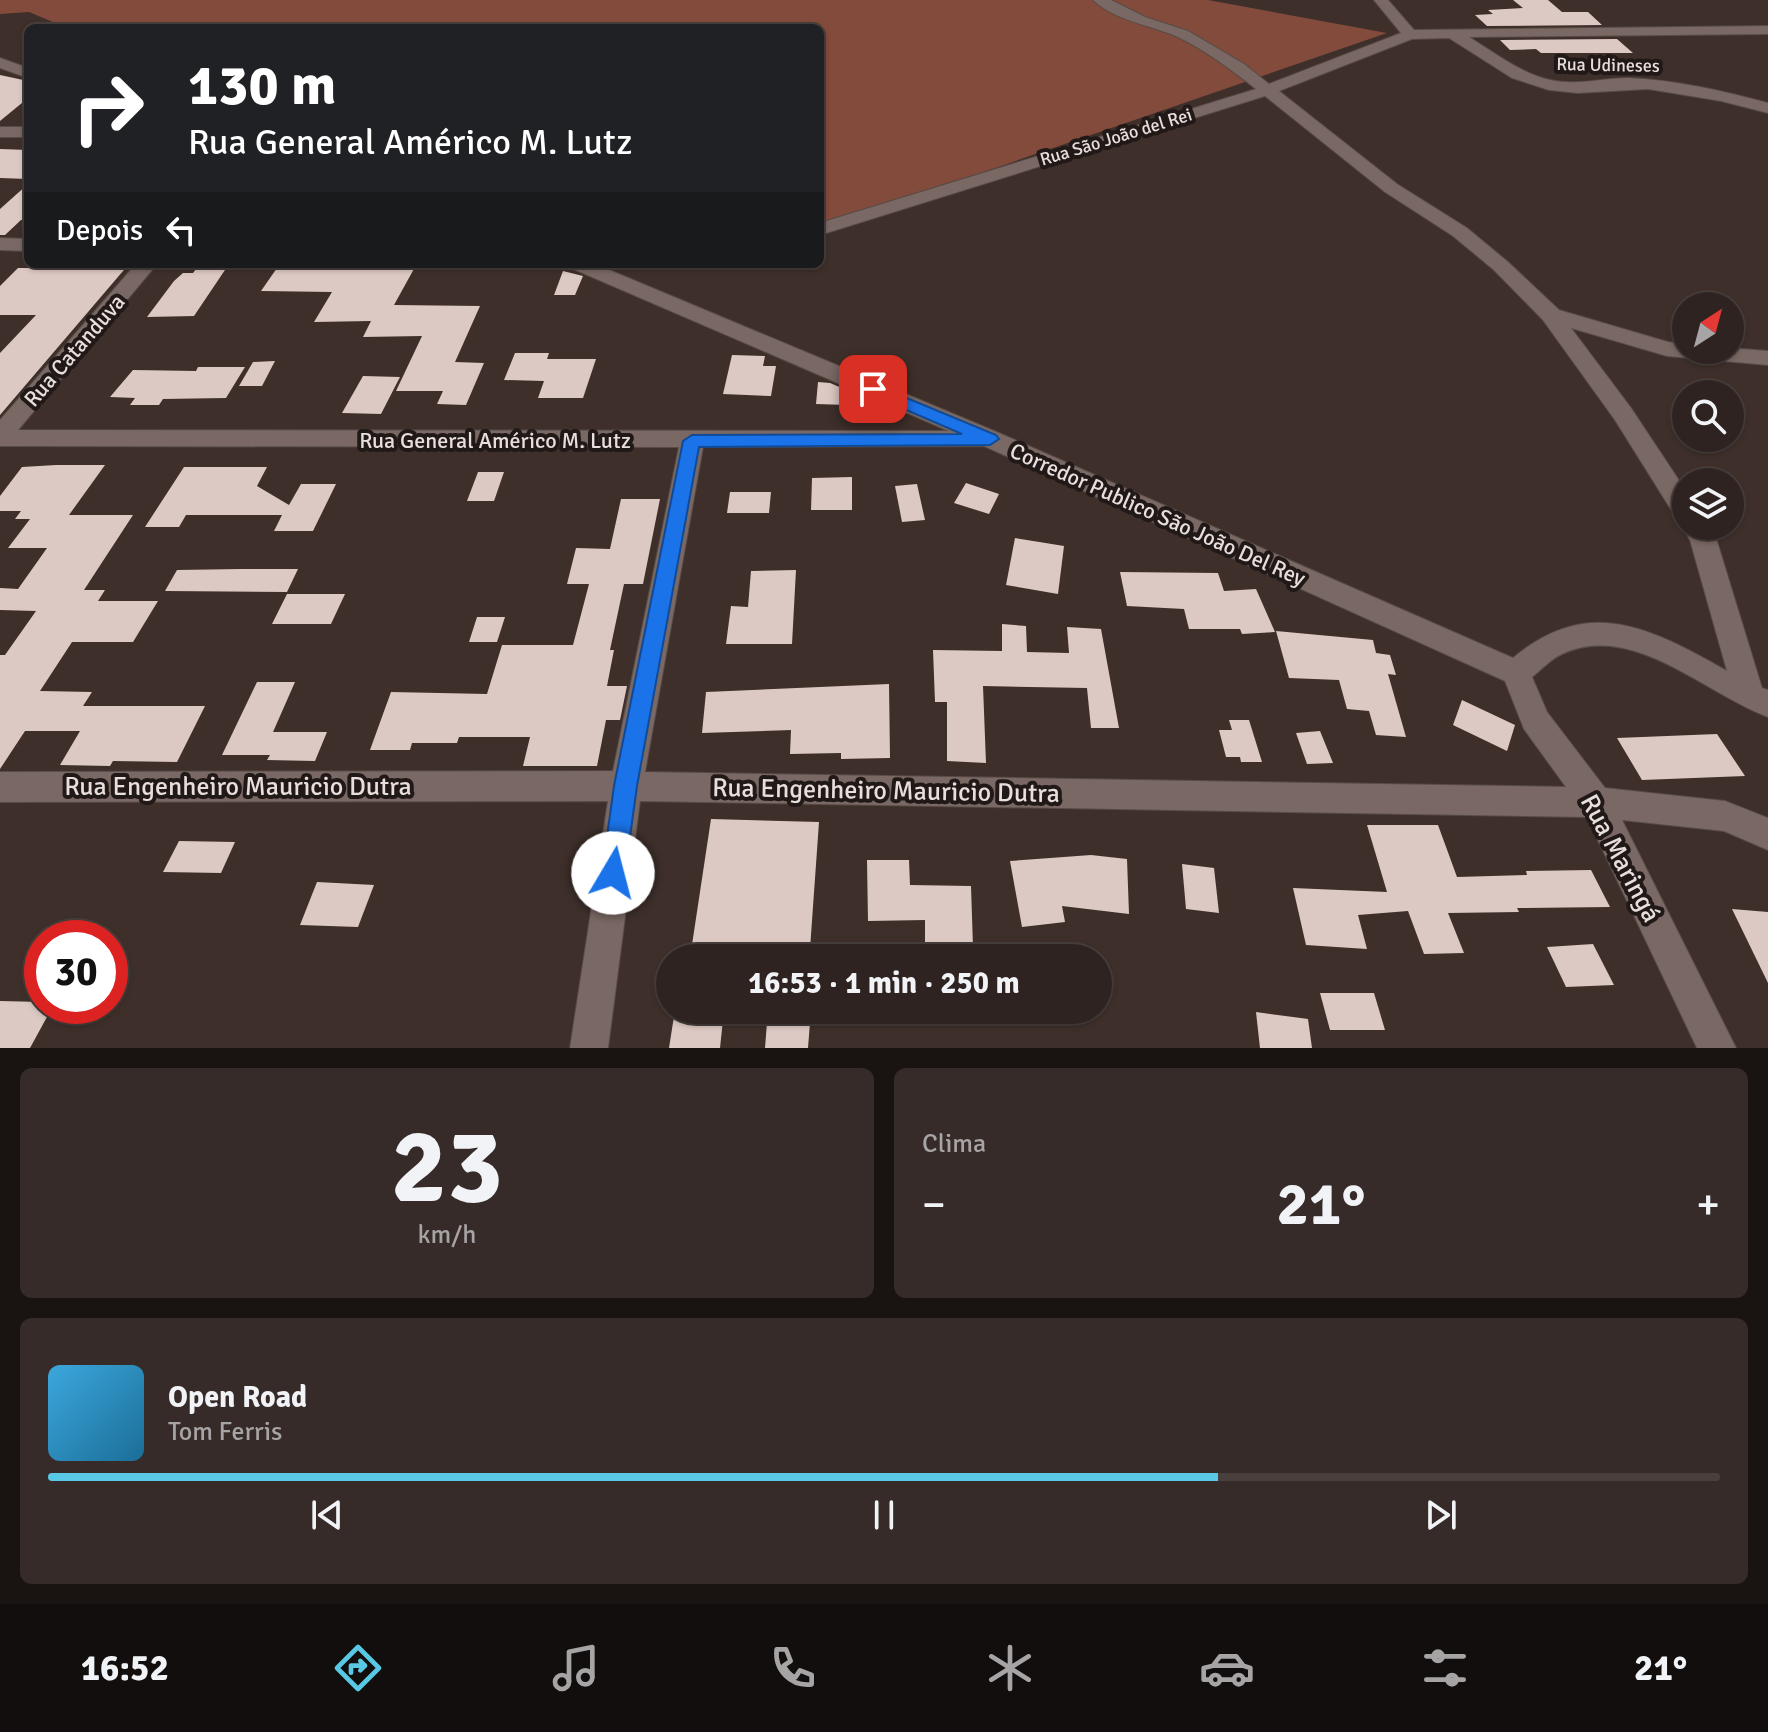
<!DOCTYPE html>
<html lang="pt">
<head>
<meta charset="utf-8">
<style>
	body { margin:0; font-family:Signika,sans-serif; background:#362b29; color:#f1f3f6; height:100vh; display:flex; flex-direction:column; font-size:30px; white-space:nowrap }
	* { box-sizing:border-box; margin:0 }
	p { font-size:26px; color:#a7a4a5 }
	.icon { flex:none; width:44px; height:44px; fill:none; stroke:currentColor; stroke-width:2; stroke-linecap:round; stroke-linejoin:round }
	.map { position:relative; height:1048px; overflow:hidden }
	.details { display:flex; flex-direction:column; gap:20px; padding:20px; background:#191312; flex:1 }
	.details>* { flex:none }
	.guide { position:absolute; left:24px; top:24px; width:800px; height:244px; border-radius:12px; box-shadow:0 2px 6px #0004,0 0 0 2px #49403e; background:#202124; color:#fff; overflow:hidden }
	.needle { width:52px; rotate:36deg }
	.buttons { position:absolute; left:1672px; top:292px; display:grid; gap:16px }
	.buttons a { display:grid; place-items:center; width:72px; height:72px; border-radius:50%; background:#2e2320; box-shadow:0 2px 6px #0004,0 0 0 2px #49403e; font-size:40px }
	.speed { position:absolute; left:24px; top:920px; display:flex; gap:16px; font-size:40px; font-weight:700; text-align:center }
	.speed>* { display:grid; place-content:center; width:104px; height:104px; border-radius:50%; background:#2e2320; box-shadow:0 2px 6px #0004,0 0 0 2px #49403e; line-height:1 }
	.speed .limit { border:12px solid #d22; background:#fff; color:#111 }
	.pin { position:absolute; display:grid; place-items:center; width:68px; height:68px; color:#fff; margin:-34px; border-radius:16px; box-shadow:0 4px 12px #0006 }
	.me { position:absolute; width:88px; margin:-44px; rotate:8deg; stroke-linejoin:round; filter:drop-shadow(0 0 6px #0008) }
	.turn { display:flex; align-items:center; gap:28px; height:168px; padding:0 32px; font-size:36px }
	.turn .icon { width:104px; height:104px; stroke-width:2.5 }
	.turn b { display:block; font-size:56px; line-height:68px }
	.then { display:flex; align-items:center; height:76px; padding:0 32px; background:#0003; gap:16px; font-size:30px }
	.big { font-size:60px; font-weight:700; line-height:1.1 }
	.details .widget { flex:1; display:flex; flex-direction:column; justify-content:center; gap:12px; min-width:0; padding:0 28px; border-radius:12px; background:#362b29 }
	.details .dial { align-items:center; gap:0 }
	.dial b { font-size:104px; line-height:1 }
	.song { display:flex; align-items:center; gap:24px }
	.cover { width:96px; height:96px; border-radius:12px; background:linear-gradient(135deg,hsl(200 70% 55%),hsl(200 70% 35%)) }
	.played { height:8px; border-radius:4px; background:linear-gradient(90deg,#59c8e4 70%,#49403e 70%) }
	.keys { display:flex; justify-content:space-around; direction:ltr }
	.heat { display:flex; justify-content:space-between; align-items:center; font-size:44px; direction:ltr }
	.details .tiles { flex:1; display:grid; gap:20px; grid-template-columns:1fr 1fr }
	.widget:last-child { grid-column:span 2 }
	.trip { position:absolute; left:656px; top:944px; width:456px; height:80px; border-radius:40px; background:#2e2320; box-shadow:0 2px 6px #0004,0 0 0 2px #49403e; font-weight:700; line-height:80px; text-align:center }
	.tab-bar { display:flex; height:128px; justify-content:space-around; align-items:center; background:#120e0d; color:#a7a4a5 }
	.tab-bar .icon { width:56px; height:56px }
	.tab-bar .active { color:#59c8e4 }
	.tab-bar b { font-size:36px; color:#f1f3f6 }
	.map>svg:first-child { display:block }
</style>
</head>
<body>
<div class="map">
<svg width="1768" height="1048" viewBox="0 0 1768 1048">
	<rect width="100%" height="100%" fill="#3e2f2a"/>
	<!-- green -->
	<polygon fill="#834b3b" points="0,0 1208,0 1387,33 853,217 820,223 820,28 67,28 29,12 0,14"/>
	<!-- building -->
	<g fill="#ddc9c3">
		<polygon points="1513,0 1548,0 1562,12 1588,12 1602,25 1487,26 1475,15 1493,14 1488,10 1523,8"/>
		<polygon points="1617,39 1633,53 1541,53 1536,49 1510,50 1500,40"/>
		<polygon points="0,75 28,81 28,98 0,121"/>
		<polygon points="0,149 28,150 28,179 0,178"/>
		<polygon points="28,184 28,220 21,220 5,235 0,235 0,209"/>
		<polygon points="79,264 129,264 0,415 0,353 36,315 0,315 0,286 18,268 75,268"/>
		<polygon points="200,264 229,264 194,316 147,317 174,281 183,273 193,273"/>
		<polygon points="312,265 415,267 394,305 480,306 455,362 484,363 466,405 437,404 443,391 396,391 422,336 363,337 371,321 314,322 332,292 261,291 277,268 311,268"/>
		<polygon points="563,271 583,276 575,295 554,295"/>
		<polygon points="515,353 549,353 547,359 596,359 583,398 538,398 544,381 504,380"/>
		<polygon points="732,355 765,356 763,366 776,366 771,396 723,394"/>
		<polygon points="275,361 262,386 239,386 253,362"/>
		<polygon points="198,367 245,367 226,398 163,399 159,405 130,405 135,398 110,397 133,370 196,371"/>
		<polygon points="363,376 400,377 381,414 342,413"/>
		<polygon points="818,382 830,383 849,391 848,405 816,404"/>
		<polygon points="56,465 105,465 69,515 133,515 84,590 105,590 98,601 158,601 133,642 72,642 40,691 92,692 83,706 205,706 177,762 113,761 110,766 60,765 80,731 25,731 0,769 0,655 5,655 36,611 0,610 0,588 18,589 47,548 8,548 30,519 15,519 21,511 0,511 0,496 22,467"/>
		<polygon points="184,467 267,467 257,486 289,505 301,484 336,484 313,531 274,531 282,515 186,515 179,527 145,527"/>
		<polygon points="478,472 504,472 494,501 467,501"/>
		<polygon points="852,477 852,510 811,510 812,478"/>
		<polygon points="966,483 999,494 989,514 954,503"/>
		<polygon points="917,484 925,520 902,522 895,486"/>
		<polygon points="730,492 771,492 769,513 727,513"/>
		<polygon points="621,499 660,499 643,584 624,584 610,650 614,650 607,686 627,686 620,720 606,720 597,766 523,766 530,737 459,737 457,743 412,743 410,750 370,750 391,692 487,694 502,645 573,645 589,584 567,584 576,548 610,549"/>
		<polygon points="1015,538 1064,546 1058,594 1006,585"/>
		<polygon points="241,569 298,569 287,592 165,591 177,570"/>
		<polygon points="796,570 792,644 726,644 731,606 748,607 751,571"/>
		<polygon points="1120,572 1218,573 1224,591 1256,589 1275,632 1242,634 1240,629 1189,629 1184,609 1127,606"/>
		<polygon points="287,594 345,594 331,624 272,624"/>
		<polygon points="477,617 505,617 497,642 469,642"/>
		<polygon points="1002,624 1026,626 1027,652 1069,653 1067,627 1101,629 1119,728 1091,728 1087,688 983,686 986,763 947,761 947,702 935,702 933,650 1002,651"/>
		<polygon points="1276,631 1373,640 1376,653 1390,655 1396,675 1388,674 1406,737 1376,735 1369,711 1347,709 1339,680 1289,678"/>
		<polygon points="257,682 295,682 273,732 327,732 315,761 267,760 270,755 222,755"/>
		<polygon points="889,684 890,758 841,759 841,753 790,754 791,730 702,733 706,692"/>
		<polygon points="1462,700 1515,725 1507,751 1453,725"/>
		<polygon points="1229,720 1249,720 1262,762 1241,762 1240,757 1226,757 1219,730 1232,730"/>
		<polygon points="1320,731 1333,763 1307,764 1296,733"/>
		<polygon points="1717,734 1745,776 1642,780 1617,738"/>
		<polygon points="711,819 819,822 810,949 804,949 804,958 690,958"/>
		<polygon points="1367,825 1438,825 1457,877 1527,875 1526,871 1591,870 1610,907 1517,908 1519,912 1448,913 1464,953 1424,954 1408,911 1358,915 1367,949 1306,945 1293,888 1387,892"/>
		<polygon points="179,841 235,842 221,873 163,872"/>
		<polygon points="1091,855 1127,859 1129,914 1062,906 1065,922 1022,927 1010,861"/>
		<polygon points="867,860 909,860 910,885 971,886 973,947 925,945 925,920 868,921"/>
		<polygon points="1182,864 1214,868 1219,913 1186,909"/>
		<polygon points="317,882 374,885 358,927 300,925"/>
		<polygon points="1732,909 1768,912 1768,983"/>
		<polygon points="1593,944 1614,985 1566,987 1547,947"/>
		<polygon points="1320,993 1374,993 1385,1030 1330,1030"/>
		<polygon points="0,1001 42,1002 42,1006 53,1006 30,1048 0,1048"/>
		<polygon points="675,1010 724,1010 720,1048 669,1048"/>
		<polygon points="768,1010 811,1010 808,1048 765,1048"/>
		<polygon points="1256,1012 1308,1019 1312,1048 1260,1048"/>
	</g>
	<g fill="none" stroke-linecap="round" stroke-linejoin="round">
		<defs>
			<g id="street">
				<path d="M1093 0H1111L1145 17 1188 31 1244 64 1269 84 1401 33 1374 0H1388L1414 30 1768 26V34L1469 37C1495 53 1520 73 1550 80 1577 86 1602 78 1629 78 1676 80 1723 91 1768 103V113L1721 101 1648 89 1578 93 1549 90 1512 78 1449 38 1412 39 1279 91 1397 184 1467 228 1508 262 1559 310 1668 342 1686 344V350L1730 348 1768 351V365L1667 356 1571 328 1631 408 1686 491V526H1709L1716 538 1762 688 1768 690V717C1705 694 1633 621 1562 654 1551 659 1542 669 1532 677L1547 712 1605 788 1725 801 1768 818V850L1724 831 1622 820 1736 1048H1697L1587 817 640 801 608 1048H570L608 801 0 802V772L613 771 679 447 0 446V420L136 264H157L18 430 949 431 571 268 568 264H595L999 433 1513 658C1589 594 1652 629 1727 671L1690 540 1682 526 1685 521 1677 519 1615 420 1543 320 1494 270 1453 236 1385 192 1265 96 820 235V223L1256 89C1232 70 1205 50 1178 37 1150 25 1116 21 1093 0ZM984 446 1505 681 1524 729 1566 787 645 772 703 447Z"/>
				<polygon points="0,58 28,68 28,78 0,68"/>
				<rect x="0" y="127" width="28" height="10"/>
				<polygon points="0,238 28,239 28,251 0,250"/>
			</g>
		</defs>
		<!-- street casing -->
		<use href="#street" stroke="#574b47" stroke-width="2"/>
		<!-- street -->
		<use href="#street" fill="#796863" fill-rule="evenodd"/>
	</g>
	<!-- route -->
	<polygon fill="#1a73e8" stroke="#114b97" stroke-width="2" points="873,384 996,435 999,439 990,445 699,447 637,786 625,873 622,882 613,885 605,882 602,873 614,786 683,441 692,435 962,434 867,393 865,389"/>
	<g text-anchor="middle" stroke-width="8" stroke-linejoin="round" paint-order="stroke">
		<!-- far-street labels -->
		<g font-size="18" fill="#e8dedc" stroke="#201917">
			<text transform="translate(1608 65) rotate(1)" y="6">Rua Udineses</text>
			<text transform="translate(1116 137) rotate(-17)" y="6">Rua São João del Rei</text>
		</g>
		<!-- street labels -->
		<g font-size="22" fill="#e8dedc" stroke="#201917">
			<text transform="translate(74 350) rotate(-49)" y="8">Rua Catanduva</text>
			<text x="495" y="448">Rua General Américo M. Lutz</text>
			<text transform="translate(1158 514) rotate(24)" y="8">Corredor Publico São João Del Rey</text>
		</g>
		<!-- near-street labels -->
		<g font-size="26" fill="#e8dedc" stroke="#201917">
			<text x="238" y="795">Rua Engenheiro Mauricio Dutra</text>
			<text transform="translate(886 790) rotate(1)" y="9">Rua Engenheiro Mauricio Dutra</text>
			<text transform="translate(1621 858) rotate(62)" y="9">Rua Maringá</text>
		</g>
	</g>
</svg>
<div class="buttons">
<a><svg class="needle" viewBox="-14 -14 28 28"><path d="M0-13l5 13h-10z" fill="#e53935"/><path d="M0 13l5-13h-10z" fill="#a7a4a5"/></svg></a>
<a><svg class="icon" aria-label="search" viewBox="0 0 24 24"><circle cx="10" cy="10" r="6"/><path d="M15 15l6 6"/></svg></a>
<a><svg class="icon" aria-label="layers" viewBox="0 0 24 24"><path d="M12 4l9 5-9 5-9-5zM3 14l9 5 9-5"/></svg></a>
</div>
<div class="speed"><div class="limit">30</div></div>
<div class="pin" style="left:873px;top:389px;background:#d93025"><svg class="icon" aria-label="arrive" viewBox="0 0 24 24"><path d="M6 21V4h12l-3 4 3 4H6"/></svg></div>
<svg class="me" style="left:613px;top:873px" viewBox="-20 -20 40 40"><circle r="19" fill="#fff"/><path d="M0-13L10 11 0 6-10 11z" fill="#1a73e8"/></svg>
<div class="trip">16:53 · 1 min · 250 m</div>
<div class="guide">
<div class="turn"><svg class="icon" aria-label="right" viewBox="0 0 24 24"><path d="M7 20v-9h11M14 6l5 5-5 5"/></svg><div><b>130 m</b>Rua General Américo M. Lutz</div></div>
<div class="then">Depois<svg class="icon" aria-label="left" viewBox="0 0 24 24"><path d="M17 20v-9H6M10 6l-5 5 5 5"/></svg></div>
</div>
</div>
<section class="details">
<div class="tiles">
<div class="widget dial"><b>23</b><p>km/h</p></div>
<div class="widget"><p>Clima</p>
<div class="heat"><a>−</a><b class="big">21°</b><a>+</a></div>
</div>
<div class="widget">
<div class="song"><i class="cover"></i><div><b>Open Road</b><p>Tom Ferris</p></div></div>
<div class="played"></div>
<div class="keys"><svg class="icon" aria-label="previous" viewBox="0 0 24 24"><path d="M18 5L8 12l10 7zM5 5v14"/></svg><svg class="icon" aria-label="pause" viewBox="0 0 24 24"><path d="M8 5v14M16 5v14"/></svg><svg class="icon" aria-label="next" viewBox="0 0 24 24"><path d="M6 5l10 7-10 7zM19 5v14"/></svg></div>
</div>
</div>
</section>
<nav class="tab-bar">
<b>16:52</b>
<svg class="icon active" aria-label="directions" viewBox="0 0 24 24"><path d="M12 3l9 9-9 9-9-9zM9 14v-3h6M13 9l2 2-2 2"/></svg>
<svg class="icon" aria-label="music" viewBox="0 0 24 24"><path d="M9 18V5l10-2v13"/><circle cx="6" cy="18" r="3"/><circle cx="16" cy="16" r="3"/></svg>
<svg class="icon" aria-label="phone" viewBox="0 0 24 24"><path d="M5 4h4l2 5-3 2q2 4 5 5l2-3 5 2v4C11 20 4 13 5 4z"/></svg>
<svg class="icon" aria-label="climate" viewBox="0 0 24 24"><path d="M12 3v18M4 7l16 10M4 17L20 7"/></svg>
<svg class="icon" aria-label="car" viewBox="0 0 24 24"><path d="M5 17H2v-5l4-1 3-4h7l3 4 3 1v5h-3M9 17h6M6 11h13"/><circle cx="7" cy="17" r="2"/><circle cx="17" cy="17" r="2"/></svg>
<svg class="icon" aria-label="filters" viewBox="0 0 24 24"><path d="M4 7h16M4 17h16"/><circle cx="9" cy="7" r="2"/><circle cx="15" cy="17" r="2"/></svg>
<b>21°</b>
</nav>
</body>
</html>
